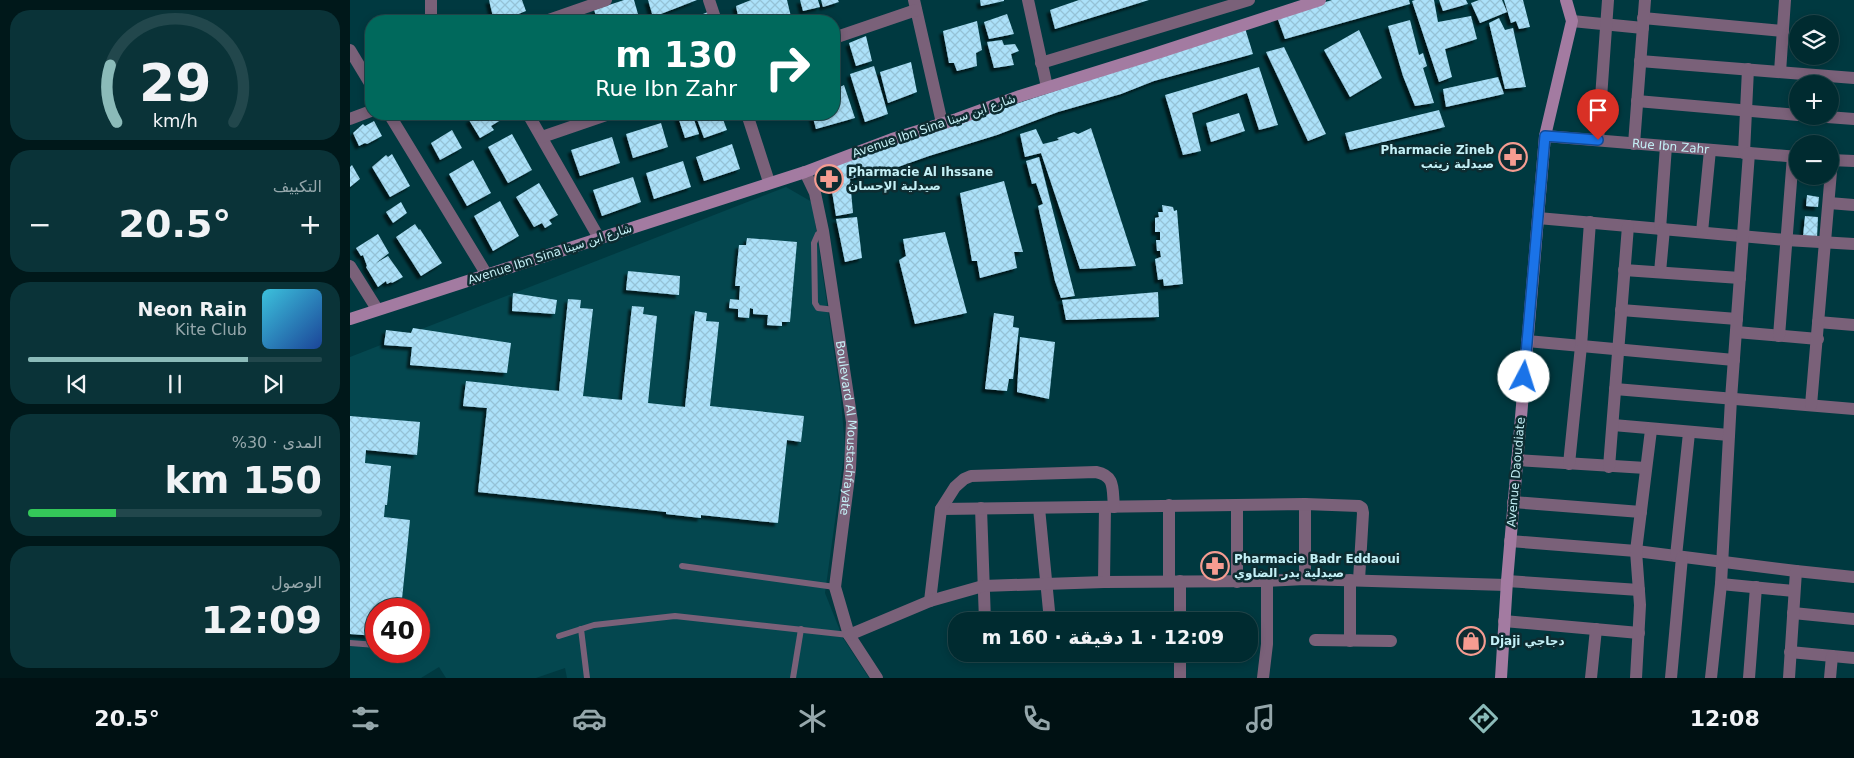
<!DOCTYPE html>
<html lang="ar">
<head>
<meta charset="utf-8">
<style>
	body { margin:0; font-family:"DejaVu Sans",Vazirmatn,sans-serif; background:#0a3338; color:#f1f3f6; direction:rtl; height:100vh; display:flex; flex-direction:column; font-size:19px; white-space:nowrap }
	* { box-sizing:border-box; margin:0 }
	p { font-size:16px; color:#95a7ab }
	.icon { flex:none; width:28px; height:28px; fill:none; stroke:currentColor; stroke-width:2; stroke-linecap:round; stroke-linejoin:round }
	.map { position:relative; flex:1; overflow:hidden; direction:ltr }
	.panel { display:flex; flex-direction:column; gap:10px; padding:10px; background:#00181a; width:350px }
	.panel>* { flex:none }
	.hud { position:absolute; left:15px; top:15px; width:475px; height:105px; border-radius:20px; box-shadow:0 2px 8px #0003,0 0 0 1px #22474c; direction:rtl; background:#00695c; color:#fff; overflow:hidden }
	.buttons { position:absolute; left:1439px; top:15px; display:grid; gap:10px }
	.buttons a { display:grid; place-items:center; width:50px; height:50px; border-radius:50%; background:#002b30; box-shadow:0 2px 8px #0003,0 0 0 1px #22474c; font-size:25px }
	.speed { position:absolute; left:15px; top:598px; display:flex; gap:10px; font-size:25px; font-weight:700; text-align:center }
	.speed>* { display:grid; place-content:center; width:65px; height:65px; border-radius:50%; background:#002b30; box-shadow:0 2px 8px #0003,0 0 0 1px #22474c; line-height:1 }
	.speed .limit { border:8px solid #d22; background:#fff; color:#111 }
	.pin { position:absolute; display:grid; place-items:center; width:42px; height:42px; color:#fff; margin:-51px -21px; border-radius:50% 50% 50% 0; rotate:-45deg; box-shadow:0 0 5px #0007 }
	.pin .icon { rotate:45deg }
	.me { position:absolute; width:55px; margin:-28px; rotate:5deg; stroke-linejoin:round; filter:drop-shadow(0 0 4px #0008) }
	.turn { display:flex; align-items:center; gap:18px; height:105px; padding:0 20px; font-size:22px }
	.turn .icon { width:65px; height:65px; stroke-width:2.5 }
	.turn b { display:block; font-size:35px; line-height:42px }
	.big { font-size:38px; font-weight:700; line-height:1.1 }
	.panel .widget { flex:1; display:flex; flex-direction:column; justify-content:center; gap:8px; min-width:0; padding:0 18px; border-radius:20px; background:#0a3338 }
	.panel .dial { align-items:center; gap:0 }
	.dial svg { height:130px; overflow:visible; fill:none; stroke:#22474c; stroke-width:7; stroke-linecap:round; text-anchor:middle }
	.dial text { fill:#f1f3f6; stroke:none }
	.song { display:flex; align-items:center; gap:15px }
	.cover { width:60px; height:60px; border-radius:8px; background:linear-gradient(135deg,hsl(190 70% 55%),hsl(220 70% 35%)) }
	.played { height:5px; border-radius:2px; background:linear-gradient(90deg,#8bbbb9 75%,#22474c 75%) }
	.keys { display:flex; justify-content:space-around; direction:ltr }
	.heat { display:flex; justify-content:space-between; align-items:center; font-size:28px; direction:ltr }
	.charge { height:8px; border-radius:4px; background:linear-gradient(90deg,#34c759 30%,#22474c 0) }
	.trip { position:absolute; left:598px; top:612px; width:310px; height:50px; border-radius:20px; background:#002b30; box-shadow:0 2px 8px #0003,0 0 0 1px #22474c; font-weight:700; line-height:50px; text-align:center; direction:rtl }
	.tabs { display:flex; height:80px; justify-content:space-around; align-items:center; background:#001113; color:#95a7ab }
	.tabs .icon { width:35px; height:35px }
	.tabs .on { color:#8bbbb9 }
	.tabs b { font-size:22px; color:#f1f3f6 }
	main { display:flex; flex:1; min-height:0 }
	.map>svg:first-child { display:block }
</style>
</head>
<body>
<main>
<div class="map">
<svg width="1504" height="678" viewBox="0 0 1504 678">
	<defs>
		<pattern id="building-cross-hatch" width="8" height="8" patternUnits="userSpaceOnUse" patternTransform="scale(1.25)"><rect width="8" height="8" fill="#ace1f9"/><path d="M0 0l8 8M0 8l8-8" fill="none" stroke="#95c2d6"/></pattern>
		<filter id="shadow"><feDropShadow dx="-3.5" dy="3.5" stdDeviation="1" flood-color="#0009"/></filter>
	</defs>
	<rect width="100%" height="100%" fill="#003940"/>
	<!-- built -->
	<path fill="#04474f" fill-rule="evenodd" d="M436 187 462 202 491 399 495 448 475 593 493 638 519 678H217L215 668 186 678H96L89 667 71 678H0V357ZM26 609H69V651H26Z"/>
	<!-- building -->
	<g fill="url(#building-cross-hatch)" filter="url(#shadow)">
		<polygon points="139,0 172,0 176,11 151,21 144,21"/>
		<polygon points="274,0 284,0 290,21 248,21 244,10"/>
		<polygon points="298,0 347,0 303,17"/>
		<polygon points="401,0 437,0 442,21 389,21 386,6"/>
		<polygon points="450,0 468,0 470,7 453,11"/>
		<polygon points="471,0 488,0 489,2 473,7"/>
		<polygon points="630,0 654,0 654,1 631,6"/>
		<polygon points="729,0 799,0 705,29 700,10"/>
		<polygon points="982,0 1059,0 1060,4 935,39 927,17"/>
		<polygon points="1065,0 1084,0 1088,22 1121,16 1127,39 1095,49 1102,77 1089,82 1062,1"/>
		<polygon points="1089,0 1116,0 1118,4 1093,11"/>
		<polygon points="1129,0 1152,0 1157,12 1130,23 1121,3"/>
		<polygon points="1154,0 1173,0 1180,27 1169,29 1166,21 1161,23"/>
		<polygon points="358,12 361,21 335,21"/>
		<polygon points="657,14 664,34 639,39 634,22"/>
		<polygon points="1149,18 1155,30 1163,28 1176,87 1155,89 1139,23"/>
		<polygon points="1060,20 1069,55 1073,53 1077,66 1073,68 1084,103 1065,106 1053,76 1038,26"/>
		<polygon points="627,21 632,50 626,53 627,66 607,71 604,63 599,63 593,31"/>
		<polygon points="895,28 903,54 804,81 771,94 708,112 647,135 579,156 548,167 500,179 503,213 486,216 481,185 476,167"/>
		<polygon points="1009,30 1032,78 1000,97 974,50"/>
		<polygon points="516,36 522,61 506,66 499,43"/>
		<polygon points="652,40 654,45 665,44 669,51 661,54 664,65 644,68 637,42"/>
		<polygon points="934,47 976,134 958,141 916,52"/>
		<polygon points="561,62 567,92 538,103 530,72"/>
		<polygon points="524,66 538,114 515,122 500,74"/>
		<polygon points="909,67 928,125 909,130 897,93 842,113 851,151 833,155 815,95"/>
		<polygon points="1148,77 1154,94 1096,107 1093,89"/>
		<polygon points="494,85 505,118 466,129 462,114 484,114 484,90"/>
		<polygon points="1089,110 1095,127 1000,150 995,133"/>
		<polygon points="889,113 895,131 861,142 856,123"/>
		<polygon points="130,114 148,114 151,120 141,126 144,130 130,138 119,120"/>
		<polygon points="338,114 342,114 349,134 335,138 328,117"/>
		<polygon points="345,114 371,114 377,130 354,138"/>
		<polygon points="24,121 32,136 17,144 15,143 9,146 3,133 13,124 15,126"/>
		<polygon points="311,123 318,147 283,158 276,134"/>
		<polygon points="741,128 786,266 730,269 691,153 675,157 670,134 686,129 693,144 709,140 707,138 724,132 728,134"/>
		<polygon points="102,130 112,148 90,160 81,143"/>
		<polygon points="162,134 182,170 158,183 138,147"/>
		<polygon points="262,137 270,163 230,176 221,150"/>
		<polygon points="382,144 390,169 354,181 346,157"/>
		<polygon points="42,154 60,186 40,197 22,167 36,155 38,157"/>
		<polygon points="689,157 725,296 711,298 705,281 688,206 693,204 686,183 682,184 676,161"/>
		<polygon points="123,160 141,193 117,206 99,174"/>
		<polygon points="333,161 341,187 304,199 296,173"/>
		<polygon points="2,165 10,179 0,187 0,167"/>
		<polygon points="283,177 291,202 252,216 243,190"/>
		<polygon points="654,181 673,252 664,252 667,268 630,278 627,261 622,261 610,193"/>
		<polygon points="189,183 208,215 199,220 202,224 195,228 192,223 184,227 166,197"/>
		<polygon points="1457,195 1469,197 1468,207 1456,206"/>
		<polygon points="150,201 169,236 143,251 124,216"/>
		<polygon points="51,202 57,213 43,223 36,212"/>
		<polygon points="812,205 823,207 824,211 827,210 833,284 814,286 813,279 808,280 805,259 811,257 810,251 807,251 806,240 810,240 810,232 805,232 805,218 809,217 808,212 813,212"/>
		<polygon points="1455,216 1468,217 1467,238 1453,237"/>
		<polygon points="507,217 512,258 495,262 486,219"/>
		<polygon points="65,224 69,230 70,229 92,263 71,276 46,237"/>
		<polygon points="595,232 617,313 565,324 549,260 556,256 553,239"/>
		<polygon points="28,234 39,253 26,263 38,256 53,277 42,283 41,282 37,284 36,281 28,287 16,267 17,266 13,255 11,256 6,248"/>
		<polygon points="397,238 447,242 440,322 432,322 432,326 417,325 418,315 403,314 403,309 400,308 399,318 388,317 388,309 379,308 380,299 389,300 390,286 385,286 389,245 396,245"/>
		<polygon points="278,271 330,276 329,295 276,290"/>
		<polygon points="808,292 809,317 716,320 712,300"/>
		<polygon points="163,293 207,300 205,314 162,311"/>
		<polygon points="218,299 231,300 230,308 243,309 233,396 272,400 282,306 294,307 293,314 307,316 298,403 335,407 345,311 357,313 356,321 369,322 360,406 454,416 451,442 437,440 428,523 351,515 351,518 316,514 316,512 128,492 137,408 113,406 116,381 209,391"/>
		<polygon points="644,313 664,316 663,327 669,328 663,379 659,379 657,391 635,389"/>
		<polygon points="63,328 161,343 157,373 60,365 62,347 34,345 36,330 61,333"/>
		<polygon points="670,337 705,342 699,399 667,392"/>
		<polygon points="0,416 70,422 67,455 16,450 15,463 41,466 37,505 35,505 34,517 60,520 51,609 26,609 26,636 0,634"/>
	</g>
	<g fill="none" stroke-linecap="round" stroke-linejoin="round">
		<!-- lane -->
		<g stroke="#7a6179" stroke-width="6">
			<polyline points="473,231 468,234 464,243 465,303 468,308 485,310"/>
			<polyline points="332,566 485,587"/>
			<polyline points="231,629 237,678"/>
			<polyline points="209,636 244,625 325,616 499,635"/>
			<polyline points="0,643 26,645"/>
			<polyline points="443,678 451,629"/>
		</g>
		<!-- street -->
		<g stroke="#7a6179" stroke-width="12">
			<polyline points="81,0 81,21"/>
			<polyline points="359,0 366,21"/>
			<polyline points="564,0 592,123"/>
			<polyline points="678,0 697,87"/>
			<polyline points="1293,18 1433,31"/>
			<polyline points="196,21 256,0"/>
			<polyline points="1222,21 1293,28"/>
			<polyline points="484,38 566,10"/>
			<polyline points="0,50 21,85"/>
			<polyline points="1290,61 1504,78"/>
			<polyline points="691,63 899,0"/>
			<polyline points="1430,72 1435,0"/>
			<polyline points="1287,101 1448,115"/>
			<polyline points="39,114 137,275"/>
			<polyline points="178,114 249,238"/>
			<polyline points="397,114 419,182"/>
			<polyline points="1464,116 1504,119"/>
			<polyline points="0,119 21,111"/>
			<path id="s1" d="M1195 136 1448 157"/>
			<polyline points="192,137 259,114"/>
			<polyline points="1248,140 1258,0"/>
			<polyline points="1284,144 1295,0"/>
			<polyline points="1394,153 1398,69"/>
			<polyline points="1480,160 1504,161"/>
			<path id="s2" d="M455 172 465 193 473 231 502 422 500 469 485 587 499 635 527 678"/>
			<polyline points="1479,203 1504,205"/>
			<polyline points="1188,218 1436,240 1504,244"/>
			<polyline points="1310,229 1316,146"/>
			<polyline points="1352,232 1360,150"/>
			<polyline points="0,266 27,309"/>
			<polyline points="1274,270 1390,278"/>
			<polyline points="1310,272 1314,229"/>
			<polyline points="1271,310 1387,319"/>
			<polyline points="1468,322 1504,325"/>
			<polyline points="1386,332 1468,339"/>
			<polyline points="1429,336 1443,156"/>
			<polyline points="1177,341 1384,360"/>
			<polyline points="1265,389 1504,409"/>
			<polyline points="1461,405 1482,160"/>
			<polyline points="1263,425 1379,435"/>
			<polyline points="1167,460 1296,468"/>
			<polyline points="1219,464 1231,346 1240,222"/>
			<polyline points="1259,467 1278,226"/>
			<polyline points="1163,502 1291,512"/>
			<polyline points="955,504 955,579"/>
			<polyline points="887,505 887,582"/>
			<polyline points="631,508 635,621"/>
			<polyline points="689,508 700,621"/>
			<polyline points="591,509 955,504 1009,506 1012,508 1013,513 1009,580"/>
			<polyline points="1160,541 1286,551 1446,571 1504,577"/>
			<polyline points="1326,556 1339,433"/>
			<polyline points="819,581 819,505"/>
			<polyline points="1157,581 1289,590"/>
			<polyline points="754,582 755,507"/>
			<polyline points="1371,584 1444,591"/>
			<path d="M580 601 591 509 605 487 614 479 621 476 746 472C766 476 762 489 764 507"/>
			<polyline points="1443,613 1504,619"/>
			<polyline points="830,621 830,581"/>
			<polyline points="1154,621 1289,633"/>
			<polyline points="499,635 580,601 633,586 754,582 917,581 955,579 1156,585"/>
			<polyline points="965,640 1041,641"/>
			<polyline points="1000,641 1000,580"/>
			<polyline points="1440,652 1504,658"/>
			<polyline points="830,654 830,678"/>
			<polyline points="913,678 917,644 917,581"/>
			<polyline points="1241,678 1246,629"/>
			<polyline points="1286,678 1290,605 1286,551 1301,430"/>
			<polyline points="1321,678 1332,557"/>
			<polyline points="1361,678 1371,584 1381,399 1399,153"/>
			<polyline points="1399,678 1406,587"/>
			<polyline points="1439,678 1446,571"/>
			<polyline points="1480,678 1482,656"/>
		</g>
		<!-- secondary -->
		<g stroke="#a37ba1" stroke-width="12">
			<polyline points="0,319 455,172 542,139 607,119 670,96 798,56 970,0"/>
			<polyline points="1151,678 1157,581 1195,136 1222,21 1216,0"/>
		</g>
	</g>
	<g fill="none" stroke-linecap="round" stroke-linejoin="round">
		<defs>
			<polyline id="route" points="1174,377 1195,136 1248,140"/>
		</defs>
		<!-- route casing -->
		<use href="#route" stroke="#114b97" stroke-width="12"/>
		<!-- route -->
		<use href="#route" stroke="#1a73e8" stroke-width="9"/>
	</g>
	<!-- icons -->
	<defs>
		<symbol id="pharmacy-ring" viewBox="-11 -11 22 22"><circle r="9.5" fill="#0d2c31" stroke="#f59c91" stroke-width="1.5"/><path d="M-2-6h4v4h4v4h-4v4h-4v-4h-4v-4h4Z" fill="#f59c91"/></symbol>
		<symbol id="shop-ring" viewBox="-11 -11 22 22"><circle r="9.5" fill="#0d2c31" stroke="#f59c91" stroke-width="1.5"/><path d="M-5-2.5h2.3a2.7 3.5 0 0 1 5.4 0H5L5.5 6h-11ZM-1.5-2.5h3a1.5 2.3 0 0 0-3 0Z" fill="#f59c91"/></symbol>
	</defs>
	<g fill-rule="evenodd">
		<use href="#pharmacy-ring" x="1147" y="141" width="32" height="32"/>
		<use href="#pharmacy-ring" x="463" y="163" width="32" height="32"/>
		<use href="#pharmacy-ring" x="849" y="550" width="32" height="32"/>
		<use href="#shop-ring" x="1105" y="625" width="32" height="32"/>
	</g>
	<g text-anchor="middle" stroke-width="5" stroke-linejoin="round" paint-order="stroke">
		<!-- street labels -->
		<g font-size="12" fill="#c4f0f6" stroke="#0d2c31">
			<text transform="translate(584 126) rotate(-19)" y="4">Avenue Ibn Sina شارع ابن سينا</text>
			<text dy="4" stroke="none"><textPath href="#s1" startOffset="126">Rue Ibn Zahr</textPath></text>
			<text transform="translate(200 254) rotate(-18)" y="4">Avenue Ibn Sina شارع ابن سينا</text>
			<text dy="4" stroke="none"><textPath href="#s2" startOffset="261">Boulevard Al Moustachfayate</textPath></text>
			<text transform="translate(1166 472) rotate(-85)" y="4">Avenue Daoudiate</text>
		</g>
		<!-- poi labels -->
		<g font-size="12" font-weight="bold" fill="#c4f0f6" stroke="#0d2c31" text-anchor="start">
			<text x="1144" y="154" text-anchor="end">Pharmacie Zineb<tspan x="1144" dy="14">صيدلية زينب</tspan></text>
			<text x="498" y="176">Pharmacie Al Ihssane<tspan x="498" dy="14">صيدلية الإحسان</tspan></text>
			<text x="884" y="563">Pharmacie Badr Eddaoui<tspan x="884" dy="14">صيدلية بدر الضاوي</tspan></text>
			<text x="1140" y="645">Djaji دجاجي</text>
		</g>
	</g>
</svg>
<div class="buttons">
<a><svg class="icon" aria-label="layers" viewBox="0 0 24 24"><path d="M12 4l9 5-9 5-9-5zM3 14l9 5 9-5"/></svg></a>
<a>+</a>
<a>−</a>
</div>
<div class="speed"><div class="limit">40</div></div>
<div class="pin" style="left:1248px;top:140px;background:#d93025"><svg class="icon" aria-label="arrive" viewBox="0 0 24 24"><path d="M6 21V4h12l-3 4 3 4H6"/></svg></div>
<svg class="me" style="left:1174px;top:377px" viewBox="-20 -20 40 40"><circle r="19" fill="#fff"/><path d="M0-13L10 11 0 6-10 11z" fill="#1a73e8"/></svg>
<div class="trip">12:09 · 1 دقيقة · 160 m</div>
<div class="hud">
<div class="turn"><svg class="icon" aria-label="right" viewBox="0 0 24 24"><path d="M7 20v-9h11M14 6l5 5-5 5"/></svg><div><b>130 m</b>Rue Ibn Zahr</div></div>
</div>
</div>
<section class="panel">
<div class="widget dial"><svg viewBox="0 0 100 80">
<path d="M14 69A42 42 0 1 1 86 69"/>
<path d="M14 69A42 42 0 0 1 10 34" stroke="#8bbbb9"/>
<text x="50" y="56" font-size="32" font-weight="700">29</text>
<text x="50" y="72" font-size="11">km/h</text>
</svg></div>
<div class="widget"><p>التكييف</p>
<div class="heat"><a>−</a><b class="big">20.5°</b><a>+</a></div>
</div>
<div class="widget">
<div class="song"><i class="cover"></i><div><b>Neon Rain</b><p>Kite Club</p></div></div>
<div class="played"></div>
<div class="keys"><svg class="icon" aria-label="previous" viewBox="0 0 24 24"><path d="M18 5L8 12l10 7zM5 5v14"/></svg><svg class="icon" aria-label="pause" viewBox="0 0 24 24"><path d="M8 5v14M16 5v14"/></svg><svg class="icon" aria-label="next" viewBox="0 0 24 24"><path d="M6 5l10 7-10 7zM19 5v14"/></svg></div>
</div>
<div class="widget"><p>المدى · 30%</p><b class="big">150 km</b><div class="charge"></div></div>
<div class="widget"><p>الوصول</p><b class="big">12:09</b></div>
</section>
</main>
<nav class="tabs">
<b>12:08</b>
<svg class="icon on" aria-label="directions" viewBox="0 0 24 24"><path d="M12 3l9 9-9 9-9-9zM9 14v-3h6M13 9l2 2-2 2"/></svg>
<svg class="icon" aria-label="music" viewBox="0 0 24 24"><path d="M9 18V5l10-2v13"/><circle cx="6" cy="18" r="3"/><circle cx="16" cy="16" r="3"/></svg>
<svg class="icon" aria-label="phone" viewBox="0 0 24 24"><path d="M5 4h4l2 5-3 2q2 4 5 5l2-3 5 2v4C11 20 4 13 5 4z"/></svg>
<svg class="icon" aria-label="climate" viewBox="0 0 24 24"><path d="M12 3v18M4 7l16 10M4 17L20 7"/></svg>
<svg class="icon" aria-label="car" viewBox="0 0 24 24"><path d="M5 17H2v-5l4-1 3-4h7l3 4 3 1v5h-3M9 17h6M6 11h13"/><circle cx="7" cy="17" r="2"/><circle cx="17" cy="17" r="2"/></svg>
<svg class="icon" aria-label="filters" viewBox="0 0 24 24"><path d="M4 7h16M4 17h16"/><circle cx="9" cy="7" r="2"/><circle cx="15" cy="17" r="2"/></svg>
<b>20.5°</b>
</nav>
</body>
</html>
